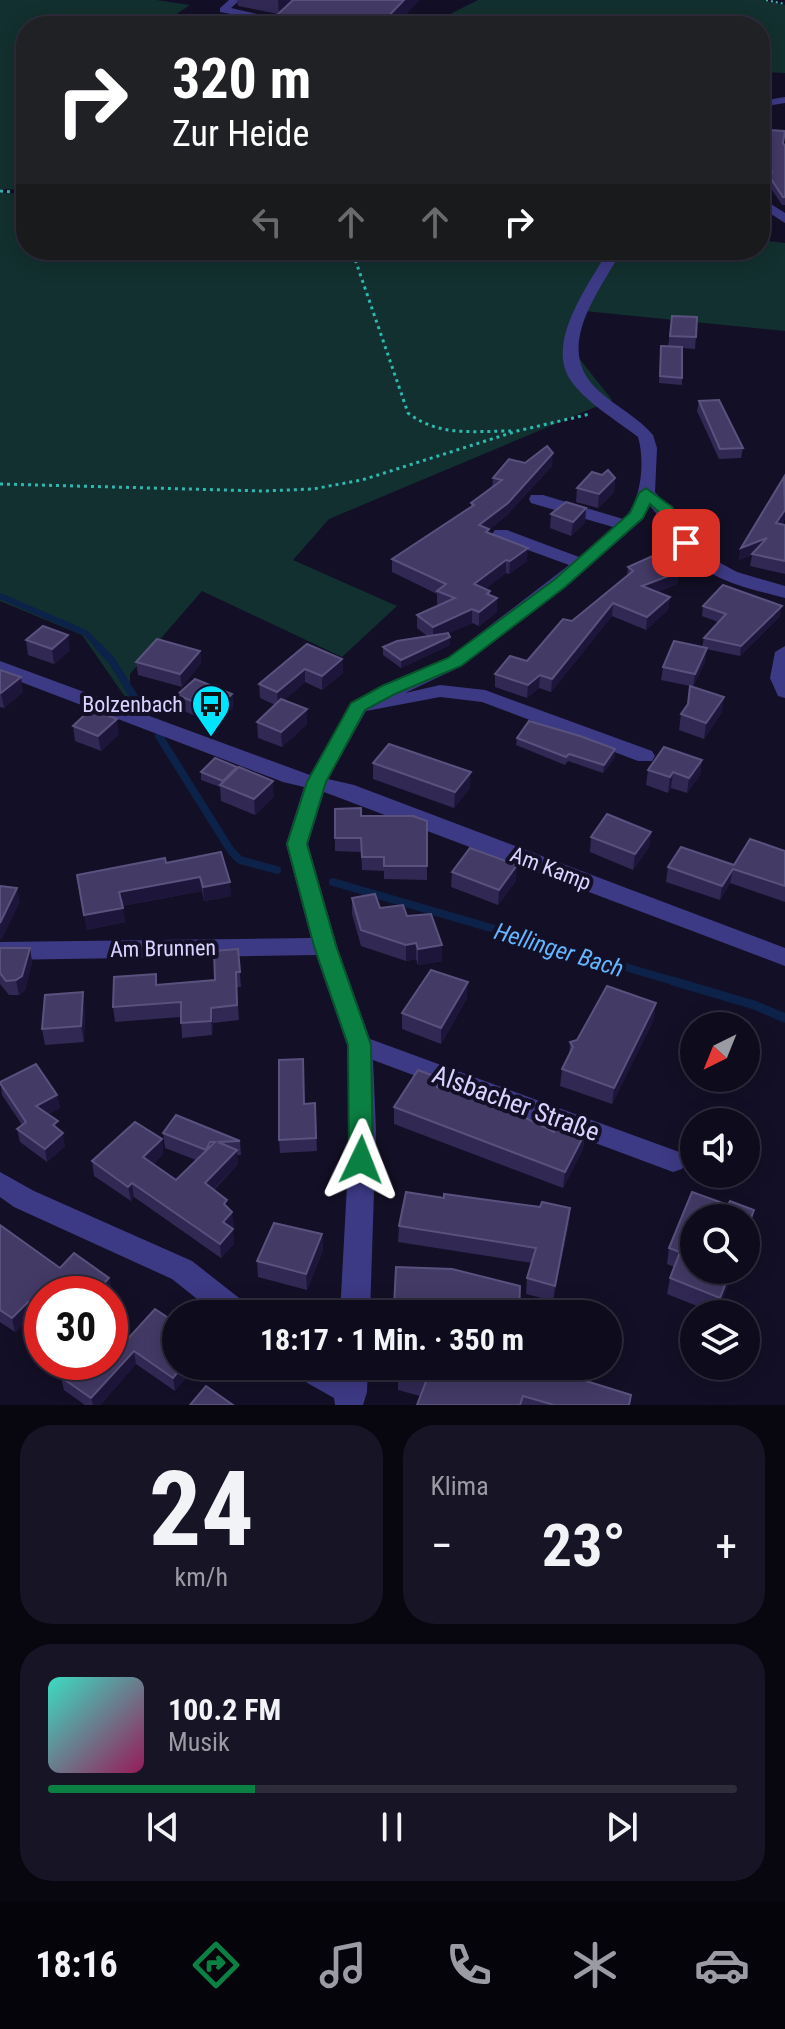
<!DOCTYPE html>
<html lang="de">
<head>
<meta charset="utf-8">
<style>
	body { margin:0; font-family:"Roboto Condensed",sans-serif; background:#171425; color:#f1f3f6; height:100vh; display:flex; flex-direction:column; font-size:30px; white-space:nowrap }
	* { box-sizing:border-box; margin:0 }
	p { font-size:26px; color:#9b9ba3 }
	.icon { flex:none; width:44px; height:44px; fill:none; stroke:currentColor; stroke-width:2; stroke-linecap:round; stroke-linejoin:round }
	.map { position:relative; height:1405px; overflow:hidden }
	.details { display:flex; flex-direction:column; gap:20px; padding:20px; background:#08060f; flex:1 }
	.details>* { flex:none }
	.hud { position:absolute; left:16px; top:16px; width:754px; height:244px; border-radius:32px; box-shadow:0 4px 20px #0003,0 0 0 2px #2e2b3b; background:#202124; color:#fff; overflow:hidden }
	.needle { width:52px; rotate:223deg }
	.fabs { position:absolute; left:680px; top:1012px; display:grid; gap:16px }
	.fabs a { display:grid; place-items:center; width:80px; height:80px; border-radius:50%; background:#0e0b1c; box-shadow:0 4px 20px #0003,0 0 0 2px #2e2b3b; font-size:40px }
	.speed { position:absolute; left:24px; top:1276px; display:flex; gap:16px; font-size:40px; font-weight:700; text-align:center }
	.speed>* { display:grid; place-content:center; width:104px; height:104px; border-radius:50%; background:#0e0b1c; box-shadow:0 4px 20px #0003,0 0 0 2px #2e2b3b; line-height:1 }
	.speed .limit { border:12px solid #d22; background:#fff; color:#111 }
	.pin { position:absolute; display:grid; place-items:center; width:68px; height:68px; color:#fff; margin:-34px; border-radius:16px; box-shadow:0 4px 12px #0006 }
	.me { position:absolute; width:88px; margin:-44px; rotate:2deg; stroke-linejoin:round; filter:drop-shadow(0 0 6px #0008) }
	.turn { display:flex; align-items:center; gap:28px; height:168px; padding:0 24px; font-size:36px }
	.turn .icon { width:104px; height:104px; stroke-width:2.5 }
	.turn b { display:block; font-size:56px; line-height:68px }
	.lanes { display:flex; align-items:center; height:76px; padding:0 24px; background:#0003; justify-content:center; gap:40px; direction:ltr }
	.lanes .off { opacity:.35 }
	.big { font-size:60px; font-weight:700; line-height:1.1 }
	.details .widget { flex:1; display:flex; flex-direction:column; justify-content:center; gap:12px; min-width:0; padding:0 28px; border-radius:32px; background:#171425 }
	.details .dial { align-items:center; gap:0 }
	.dial b { font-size:104px; line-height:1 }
	.song { display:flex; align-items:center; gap:24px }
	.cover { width:96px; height:96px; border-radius:12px; background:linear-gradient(135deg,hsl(170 70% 55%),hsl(330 70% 35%)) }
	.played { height:8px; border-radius:4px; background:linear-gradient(90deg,#0b8043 30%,#2e2b3b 30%) }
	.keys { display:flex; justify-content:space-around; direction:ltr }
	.heat { display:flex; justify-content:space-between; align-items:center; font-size:44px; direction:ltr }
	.details .tiles { flex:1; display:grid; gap:20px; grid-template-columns:1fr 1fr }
	.widget:last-child { grid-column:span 2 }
	.trip { position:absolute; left:162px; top:1300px; width:460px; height:80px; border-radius:40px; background:#0e0b1c; box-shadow:0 4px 20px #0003,0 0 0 2px #2e2b3b; font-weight:700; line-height:80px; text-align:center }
	.menu { display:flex; height:128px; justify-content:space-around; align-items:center; background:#06040b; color:#9b9ba3 }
	.menu .icon { width:56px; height:56px }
	.menu .selected { color:#0b8043 }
	.menu b { font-size:36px; color:#f1f3f6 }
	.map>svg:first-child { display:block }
</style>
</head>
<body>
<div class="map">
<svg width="785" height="1405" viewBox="0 0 785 1405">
	<rect width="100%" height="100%" fill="#130f26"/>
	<!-- green -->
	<g fill="#12302f">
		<polygon points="0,0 156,0 190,5 166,21 212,26 26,26 26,190 0,189"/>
		<polygon points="478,0 763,0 785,5 785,73 760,72 760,26 438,26 452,13"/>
		<polygon points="0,193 26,194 26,250 295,250 348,257 378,250 611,250 578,311 575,353 612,400 329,519 293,560 397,606 342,657 202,591 130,674 130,704 82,635 0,601"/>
		<polygon points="760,240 785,243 785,331 584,311 617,250 760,250"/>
	</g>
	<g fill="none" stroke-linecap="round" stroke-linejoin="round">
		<!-- stream-far2 -->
		<polyline stroke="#0c2248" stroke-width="6" points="0,596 86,633 100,648"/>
		<!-- stream-far1 -->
		<g stroke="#0c2248" stroke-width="8">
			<polyline points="98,646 112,661 139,705"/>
			<polyline points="159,736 231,851 240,860 277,870"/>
			<polyline points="333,882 680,983"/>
		</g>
		<!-- stream -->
		<polyline stroke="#0c2248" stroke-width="9" points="673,981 754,1005 785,1018"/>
		<!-- path-far1 -->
		<polyline stroke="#2fb8b0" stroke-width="2" stroke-dasharray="2 3" stroke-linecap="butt" points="766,0 785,4"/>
		<!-- path -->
		<g stroke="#2fb8b0" stroke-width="3" stroke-dasharray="3 4" stroke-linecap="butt">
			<polyline points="0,191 26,193"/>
			<polyline points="309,250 347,254 370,250"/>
			<path d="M356 253V262L408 413C439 437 474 431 511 431"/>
			<polyline points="0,484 263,491 313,489 362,480 517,431 590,414"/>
		</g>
		<!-- minor -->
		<g fill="#3d3a85" fill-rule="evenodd">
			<polygon points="229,0 240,0 231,8 288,21 283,24 220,12 220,8"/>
			<polygon points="785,97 785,103 760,107 760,101"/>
			<polygon points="760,197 785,213 785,223 760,207"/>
			<path d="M608 250H622C598 294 551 350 600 392 617 407 639 418 653 435L657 448 655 492 713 559 737 572 785 586V598C751 589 713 582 688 555 674 540 664 521 649 505L643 519 566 587 462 666 405 693 440 685 485 690 652 751 655 756 652 761H638L482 702 440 697 366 711 328 779 354 785 785 948V966L324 792 308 844 337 946 370 1039 682 1153 686 1161 682 1169 673 1172 373 1060 376 1130 370 1314H340L350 1130 347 1045 316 955 0 960V942L311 938 286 844 304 787 283 782 0 674V661L310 775 351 703 448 658 569 565 495 538 492 534 495 530H507L579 557 613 527 531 503 529 499 531 495H543L623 519C642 502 645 460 638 437 616 420 587 403 571 381 544 342 590 284 608 250Z"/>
			<polygon points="785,646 785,698 778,696 770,678 775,652"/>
			<polygon points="0,1172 34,1191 192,1261 248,1305 253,1314 216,1314 172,1279 14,1207 0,1197"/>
			<polygon points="291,1366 368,1366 367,1392 363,1405 335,1405 334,1398 295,1376"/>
		</g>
	</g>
	<!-- wall -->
	<g fill="#312854">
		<polygon points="237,0 419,0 395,26 275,26 275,17 278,14 238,6"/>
		<polygon points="760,133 783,143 785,146 785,205 782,205 766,181 767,173 769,173 760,149"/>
		<polygon points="672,316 696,337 695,349 682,348 682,385 659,383 661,346 668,347"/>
		<polygon points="699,401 743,448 741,458 719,459 697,411"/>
		<polygon points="525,463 552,466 507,515 489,530 489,533 527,561 509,574 506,573 485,589 490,591 490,595 497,598 497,612 479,626 472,623 449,633 450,645 401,668 383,655 383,647 427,636 417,628 417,615 440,605 437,604 437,594 392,572 392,559 471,507 471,503 492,488 493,478"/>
		<polygon points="602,475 615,478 614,492 598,508 576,502 577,488"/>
		<polygon points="785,477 785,519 782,524 785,525 785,574 750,566 752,555 739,560 741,548"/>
		<polygon points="586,508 585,522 571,536 550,528 551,514"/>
		<polygon points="628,567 679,572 677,584 658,592 670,597 668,610 646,630 612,616 551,692 539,688 527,698 495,687 495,674 527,661 627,576"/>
		<polygon points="703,606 780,616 740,656 706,649 705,662 693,687 722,712 704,739 679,730 681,714 688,705 690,686 661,680 663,667 702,647 704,638 718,622 702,616"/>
		<polygon points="26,640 70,650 54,664 28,655"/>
		<polygon points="307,644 342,659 343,673 322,690 305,682 284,700 307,724 282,747 258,738 257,722 275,705 260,698 259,684"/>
		<polygon points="200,651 201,663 182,687 138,675 136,662"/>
		<polygon points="0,670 23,692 4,708 0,707"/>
		<polygon points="232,694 233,708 215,724 179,709 177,695"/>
		<polygon points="73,726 119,734 101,751 75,741"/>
		<polygon points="517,738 615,757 603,773 568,761 565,765 516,745"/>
		<polygon points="702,760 700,775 687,793 671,788 668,793 646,785 648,770"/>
		<polygon points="373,763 470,788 454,808 373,779"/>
		<polygon points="237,769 274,796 255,815 221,801 220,787 201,780 201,772"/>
		<polygon points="335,809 361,816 427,821 427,880 384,879 384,871 362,870 361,852 335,851"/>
		<polygon points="651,832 649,847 633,870 590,852 591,837"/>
		<polygon points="785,851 785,902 730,883 720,900 666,882 668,867 734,865"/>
		<polygon points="166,863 231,896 204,901 202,891 122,906 125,922 87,930 77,875"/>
		<polygon points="452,872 516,881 498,905 451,887"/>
		<polygon points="352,898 407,916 442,961 418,965 416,959 406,961 361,946 352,914"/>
		<polygon points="0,948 30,948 32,962 25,990 19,995 9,995 0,984"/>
		<polygon points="238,949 241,987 237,987 239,1020 213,1023 212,1035 182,1038 181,1017 115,1022 113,1007 156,974 157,985 215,980"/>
		<polygon points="467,998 441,1044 402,1029 402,1013"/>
		<polygon points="85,1008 84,1042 45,1045 42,1029"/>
		<polygon points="654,1019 612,1104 560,1086 562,1069 569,1056 570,1042"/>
		<polygon points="0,1082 57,1095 60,1108 48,1114 59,1130 65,1146 47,1162 20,1142 17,1129 22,1125 2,1095"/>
		<polygon points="441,1088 525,1111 524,1117 554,1132 585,1133 583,1149 563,1188 394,1124 394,1107"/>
		<polygon points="315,1103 317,1151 280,1153 279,1140"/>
		<polygon points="163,1133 240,1141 241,1155 237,1155 238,1164 214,1190 228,1208 234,1226 232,1228 234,1244 221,1258 134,1197 131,1201 94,1176 92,1161 162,1139 163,1154 153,1164 176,1180 196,1160 165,1148"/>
		<polygon points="444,1198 540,1207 570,1208 569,1223 553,1301 526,1294 527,1278 532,1263 398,1242 399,1226"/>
		<polygon points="728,1205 754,1210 751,1226 746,1238 746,1218 694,1270 734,1270 717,1314 667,1294 670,1278 674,1267 667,1264 669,1248"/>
		<polygon points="0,1225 60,1268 109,1278 112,1292 42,1294 42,1324 31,1316 15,1332 0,1322"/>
		<polygon points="322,1234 323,1250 307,1290 258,1277 257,1261"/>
		<polygon points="396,1267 519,1314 394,1314"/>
		<polygon points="176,1323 175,1391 136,1364 100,1405 85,1405 64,1390 61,1377 100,1364"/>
		<polygon points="398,1371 631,1395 630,1405 417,1405 420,1396 398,1390"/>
	</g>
	<!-- shaded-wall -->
	<g fill="#1d163a">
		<polygon points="278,0 294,0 279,14"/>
		<polygon points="404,0 419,0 395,26 380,26"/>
		<polygon points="553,453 552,466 507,515 489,530 489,542 479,525"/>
		<polygon points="615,478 614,492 598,508 599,494"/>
		<polygon points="586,508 585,522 571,536 573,522"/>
		<polygon points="785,510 785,519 774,535 776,523"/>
		<polygon points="767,538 752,555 739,560 741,548"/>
		<polygon points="528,548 527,561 509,574 510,561"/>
		<polygon points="506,560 506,573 474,598 474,584"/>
		<polygon points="679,572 677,584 641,599 642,586"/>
		<polygon points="670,597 668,610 646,630 647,617"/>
		<polygon points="497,598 497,612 479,626 479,612"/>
		<polygon points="613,603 612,616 551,692 552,679"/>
		<polygon points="782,606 780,616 740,656 741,646"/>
		<polygon points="472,609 472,623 433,640 433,627"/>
		<polygon points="68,635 70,650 54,664 52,649"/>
		<polygon points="450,637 450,645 401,668 401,660"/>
		<polygon points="707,648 705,662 693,687 695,674"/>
		<polygon points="200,651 201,663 182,687 180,674"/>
		<polygon points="342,659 343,673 322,690 322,676"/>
		<polygon points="305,669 305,682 278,706 277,692"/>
		<polygon points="540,675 539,688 527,698 528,685"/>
		<polygon points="21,677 23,692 4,708 1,693"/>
		<polygon points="232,694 233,708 215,724 214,710"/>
		<polygon points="724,697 722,712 704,739 706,723"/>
		<polygon points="307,709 307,724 282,747 281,732"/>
		<polygon points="117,719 119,734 101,751 98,736"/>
		<polygon points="615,749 615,757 603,773 604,765"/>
		<polygon points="702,760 700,775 687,793 689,778"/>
		<polygon points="471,772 470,788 454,808 455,792"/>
		<polygon points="673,772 671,788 668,793 670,777"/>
		<polygon points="273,781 274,796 255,815 254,799"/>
		<polygon points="651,832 649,847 633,870 635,854"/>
		<polygon points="517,865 516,881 498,905 499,890"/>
		<polygon points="733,869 730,883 720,900 722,886"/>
		<polygon points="200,877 202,891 121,906 119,892"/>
		<polygon points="230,882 231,896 204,901 203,887"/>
		<polygon points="17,888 20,902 2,939 0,939 0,923"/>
		<polygon points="123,908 125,922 87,930 84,915"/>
		<polygon points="416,943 416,959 406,961 406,945"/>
		<polygon points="442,945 442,961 418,965 418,949"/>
		<polygon points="30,948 32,962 25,990 19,995 16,980"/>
		<polygon points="468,982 467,998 441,1044 441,1028"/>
		<polygon points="83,992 85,1008 84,1042 81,1026"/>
		<polygon points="656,1003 654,1019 612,1104 614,1088"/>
		<polygon points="211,1008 213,1023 212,1035 211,1021"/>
		<polygon points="57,1095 60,1108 39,1119 36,1106"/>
		<polygon points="63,1133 65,1146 47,1162 45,1149"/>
		<polygon points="585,1133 583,1149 563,1188 565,1172"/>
		<polygon points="162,1139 163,1154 146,1171 143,1157"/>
		<polygon points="237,1150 238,1164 206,1197 205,1183"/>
		<polygon points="132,1183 134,1197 131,1201 128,1187"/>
		<polygon points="570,1208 569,1223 553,1301 555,1286"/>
		<polygon points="754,1210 751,1226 746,1238 746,1231"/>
		<polygon points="232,1212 234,1226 225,1236 223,1222"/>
		<polygon points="233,1229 234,1244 221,1258 220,1244"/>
		<polygon points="322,1234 323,1250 307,1290 306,1274"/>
		<polygon points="731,1270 734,1270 717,1314 720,1298"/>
		<polygon points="109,1278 112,1292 110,1294 94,1294"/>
		<polygon points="28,1302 31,1316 15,1332 12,1318"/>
		<polygon points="134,1351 136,1364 100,1405 93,1405 91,1398"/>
		<polygon points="183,1366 197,1366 175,1391 173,1378"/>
	</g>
	<!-- building -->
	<g fill="#433a66" stroke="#5a527e" stroke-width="2">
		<polygon points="293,0 404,0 380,25 275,17"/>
		<polygon points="769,130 785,131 783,143 785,146 785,197 783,197 767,173 772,172 760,139 760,133"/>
		<polygon points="672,316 697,317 696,337 670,336"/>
		<polygon points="661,346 682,347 682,378 660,376"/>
		<polygon points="719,400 743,448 720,449 699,401"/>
		<polygon points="547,446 553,453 508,503 479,525 489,529 486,532 528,548 510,561 506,560 474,584 490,591 487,594 497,598 479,612 472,609 433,627 417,615 455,598 437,591 446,584 392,559 474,505 471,503 502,480 493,478 509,459 525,463"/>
		<polygon points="608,470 615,478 599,494 577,488 592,472 602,475"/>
		<polygon points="784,477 785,510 776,523 785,525 785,561 752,554 767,538 741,548"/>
		<polygon points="566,502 586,508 573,522 551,514"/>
		<polygon points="655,555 679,572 642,586 670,597 647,617 613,603 552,679 540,675 528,685 495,674 510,656 527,661 563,619 572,621 633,571 628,567"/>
		<polygon points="723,585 782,606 741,646 704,638 726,614 703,606"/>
		<polygon points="43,626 68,635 52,649 26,640"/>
		<polygon points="448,633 450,637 401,660 383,647 397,641"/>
		<polygon points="157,639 200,651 180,674 136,662"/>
		<polygon points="674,641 707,648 695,674 663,667"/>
		<polygon points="307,644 342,659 322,676 305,669 277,692 259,684"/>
		<polygon points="0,670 21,677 1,693 0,692"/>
		<polygon points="195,679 232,694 214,710 177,695"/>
		<polygon points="690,686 724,697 706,723 681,714 688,704"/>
		<polygon points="281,699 307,709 281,732 257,722"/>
		<polygon points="91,709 117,719 98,736 73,726"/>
		<polygon points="529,721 580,736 615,749 604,765 569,754 566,757 517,738"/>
		<polygon points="389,744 471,772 455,792 373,763"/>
		<polygon points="664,747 702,760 689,778 673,772 670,777 648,770"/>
		<polygon points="215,758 237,767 223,781 201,772"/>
		<polygon points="239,767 273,781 254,799 220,785"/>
		<polygon points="361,808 361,816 413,816 427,821 427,866 384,866 384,857 362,857 361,838 335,838 335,809"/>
		<polygon points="607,814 651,832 635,854 591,837"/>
		<polygon points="750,839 785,851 785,886 733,869 722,886 668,867 681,847 734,865"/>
		<polygon points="470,848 517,865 499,890 452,872"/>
		<polygon points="221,852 230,882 203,887 200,877 119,892 123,908 84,915 77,875 165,858 166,863"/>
		<polygon points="0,886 17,888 0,923"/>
		<polygon points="375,894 380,908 403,905 407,916 431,914 442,945 418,949 416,943 406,945 361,930 352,898"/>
		<polygon points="0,948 30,948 22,976 16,980 6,981 0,973"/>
		<polygon points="238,949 240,972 236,972 237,1005 211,1008 211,1021 181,1023 181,1002 113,1007 114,977 156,974 156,985 215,980 214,951"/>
		<polygon points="431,970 468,982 441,1028 402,1013"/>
		<polygon points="607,986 656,1003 614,1088 562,1069 573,1047 570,1042 577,1040"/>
		<polygon points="83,992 81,1026 42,1029 45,995"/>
		<polygon points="303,1059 304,1104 315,1103 316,1138 279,1140 279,1060"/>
		<polygon points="36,1064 57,1095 36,1106 58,1121 53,1125 63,1133 45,1149 17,1129 26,1122 0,1083 0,1082"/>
		<polygon points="418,1070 442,1079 437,1087 473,1096 475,1092 500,1101 525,1111 522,1116 554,1132 559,1123 585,1133 565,1172 394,1107"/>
		<polygon points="176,1115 240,1141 218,1142 237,1150 205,1183 227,1200 224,1204 232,1212 223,1222 233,1229 220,1244 132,1183 128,1187 92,1161 135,1122 162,1139 143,1157 176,1180 215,1142 210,1142 206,1150 163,1133"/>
		<polygon points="406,1192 444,1198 444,1194 540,1207 542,1202 570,1208 555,1286 527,1278 536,1248 399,1226"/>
		<polygon points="692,1192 728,1205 730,1201 754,1210 746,1231 746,1218 694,1218 694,1270 731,1270 720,1298 670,1278 680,1252 669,1248"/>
		<polygon points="274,1223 322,1234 306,1274 257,1261"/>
		<polygon points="0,1225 60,1268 74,1253 109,1278 94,1294 42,1294 42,1312 28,1302 12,1318 0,1310"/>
		<polygon points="396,1267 452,1269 520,1286 519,1314 410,1314 410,1307 394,1307"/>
		<polygon points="155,1309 176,1323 176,1366 183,1366 173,1378 134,1351 91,1398 61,1377 75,1362 98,1362 100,1364 102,1362 110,1362 110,1355 125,1342"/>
		<polygon points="400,1366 538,1366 631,1395 629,1405 554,1405 523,1396 520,1405 417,1405 427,1379 398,1371"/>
		<polygon points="206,1386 233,1405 190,1405"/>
	</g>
	<!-- route -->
	<polygon fill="#0b8043" stroke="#07532c" stroke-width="2" points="646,488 672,507 694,543 692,546 681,546 661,514 650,504 643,518 565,587 461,666 395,694 365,710 326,782 307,844 336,946 371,1045 373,1160 370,1168 361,1170 353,1168 349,1160 348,1045 314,946 287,844 307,782 351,703 382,686 448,658 554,580 630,513 639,493"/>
	<!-- icons -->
	<defs>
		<symbol id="bus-pin" viewBox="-11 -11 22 30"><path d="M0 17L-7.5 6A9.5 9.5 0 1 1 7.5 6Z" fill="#00e5ff" stroke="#130f26"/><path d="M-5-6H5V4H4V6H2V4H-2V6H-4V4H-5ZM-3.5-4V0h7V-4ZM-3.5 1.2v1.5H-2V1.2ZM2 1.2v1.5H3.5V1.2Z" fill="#111"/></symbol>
	</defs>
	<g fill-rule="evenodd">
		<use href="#bus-pin" x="189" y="682" width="44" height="60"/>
	</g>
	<g text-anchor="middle" stroke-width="8" stroke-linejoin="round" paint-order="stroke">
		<!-- poi labels -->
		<g font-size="22" fill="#d9d4ff" stroke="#130f26" text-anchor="end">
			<text x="183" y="712">Bolzenbach</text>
		</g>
		<!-- street labels -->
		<g font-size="22" fill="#d9d4ff" stroke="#130f26">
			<text transform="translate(551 868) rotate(21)" y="8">Am Kamp</text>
			<text transform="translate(163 948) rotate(-1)" y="8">Am Brunnen</text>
		</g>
		<!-- water labels -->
		<g font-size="24" font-style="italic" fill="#62b6ff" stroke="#130f26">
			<text transform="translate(559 950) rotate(17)" y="8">Hellinger Bach</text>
		</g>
		<!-- near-street labels -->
		<g font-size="26" fill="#d9d4ff" stroke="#130f26">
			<text transform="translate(516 1103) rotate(20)" y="9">Alsbacher Straße</text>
		</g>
	</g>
</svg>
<div class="fabs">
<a><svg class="needle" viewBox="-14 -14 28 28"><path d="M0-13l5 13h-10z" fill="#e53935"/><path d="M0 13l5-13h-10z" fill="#9b9ba3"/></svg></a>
<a><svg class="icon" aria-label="sound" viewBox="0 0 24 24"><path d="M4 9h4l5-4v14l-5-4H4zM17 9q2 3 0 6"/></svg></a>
<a><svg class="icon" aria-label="search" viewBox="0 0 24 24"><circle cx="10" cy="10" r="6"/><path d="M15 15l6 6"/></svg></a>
<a><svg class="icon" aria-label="layers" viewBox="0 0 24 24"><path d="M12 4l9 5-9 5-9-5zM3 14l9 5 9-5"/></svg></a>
</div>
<div class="speed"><div class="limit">30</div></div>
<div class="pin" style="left:686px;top:543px;background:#d93025"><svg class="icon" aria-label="arrive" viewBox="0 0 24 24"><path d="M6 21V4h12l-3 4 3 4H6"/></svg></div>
<svg class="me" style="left:361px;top:1160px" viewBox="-20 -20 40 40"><path d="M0-17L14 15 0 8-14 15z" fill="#0b8043" stroke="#fff" stroke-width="4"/></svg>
<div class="trip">18:17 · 1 Min. · 350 m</div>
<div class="hud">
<div class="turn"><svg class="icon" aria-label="right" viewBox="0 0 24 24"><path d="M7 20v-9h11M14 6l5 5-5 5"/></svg><div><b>320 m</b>Zur Heide</div></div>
<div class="lanes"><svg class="icon off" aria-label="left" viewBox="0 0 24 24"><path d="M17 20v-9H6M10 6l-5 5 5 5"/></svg><svg class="icon off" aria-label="ahead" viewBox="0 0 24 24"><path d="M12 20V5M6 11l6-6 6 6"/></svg><svg class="icon off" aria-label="ahead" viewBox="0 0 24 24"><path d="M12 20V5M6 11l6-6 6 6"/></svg><svg class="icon" aria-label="right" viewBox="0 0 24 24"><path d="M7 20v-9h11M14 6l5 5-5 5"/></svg></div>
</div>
</div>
<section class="details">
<div class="tiles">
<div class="widget dial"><b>24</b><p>km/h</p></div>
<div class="widget"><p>Klima</p>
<div class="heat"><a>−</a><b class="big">23°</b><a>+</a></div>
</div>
<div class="widget">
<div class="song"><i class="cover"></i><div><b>100.2 FM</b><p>Musik</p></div></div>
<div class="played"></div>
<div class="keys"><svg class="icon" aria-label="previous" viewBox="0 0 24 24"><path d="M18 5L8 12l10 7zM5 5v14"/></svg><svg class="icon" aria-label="pause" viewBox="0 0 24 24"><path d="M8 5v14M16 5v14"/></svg><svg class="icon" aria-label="next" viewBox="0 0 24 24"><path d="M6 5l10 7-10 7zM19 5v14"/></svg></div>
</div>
</div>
</section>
<nav class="menu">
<b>18:16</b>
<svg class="icon selected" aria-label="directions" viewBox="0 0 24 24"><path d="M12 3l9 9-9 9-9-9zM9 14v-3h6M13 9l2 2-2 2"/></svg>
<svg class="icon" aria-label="music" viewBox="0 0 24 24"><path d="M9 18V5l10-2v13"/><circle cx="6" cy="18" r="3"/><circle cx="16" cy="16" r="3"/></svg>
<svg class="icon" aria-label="phone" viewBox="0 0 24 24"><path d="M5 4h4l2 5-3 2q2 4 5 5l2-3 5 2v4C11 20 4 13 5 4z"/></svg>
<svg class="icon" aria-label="climate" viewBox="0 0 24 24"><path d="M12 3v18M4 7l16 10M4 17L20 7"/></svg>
<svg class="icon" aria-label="car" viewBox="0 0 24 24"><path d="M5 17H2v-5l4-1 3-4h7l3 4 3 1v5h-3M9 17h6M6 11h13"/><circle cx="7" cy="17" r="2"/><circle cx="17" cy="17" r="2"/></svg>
</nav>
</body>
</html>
